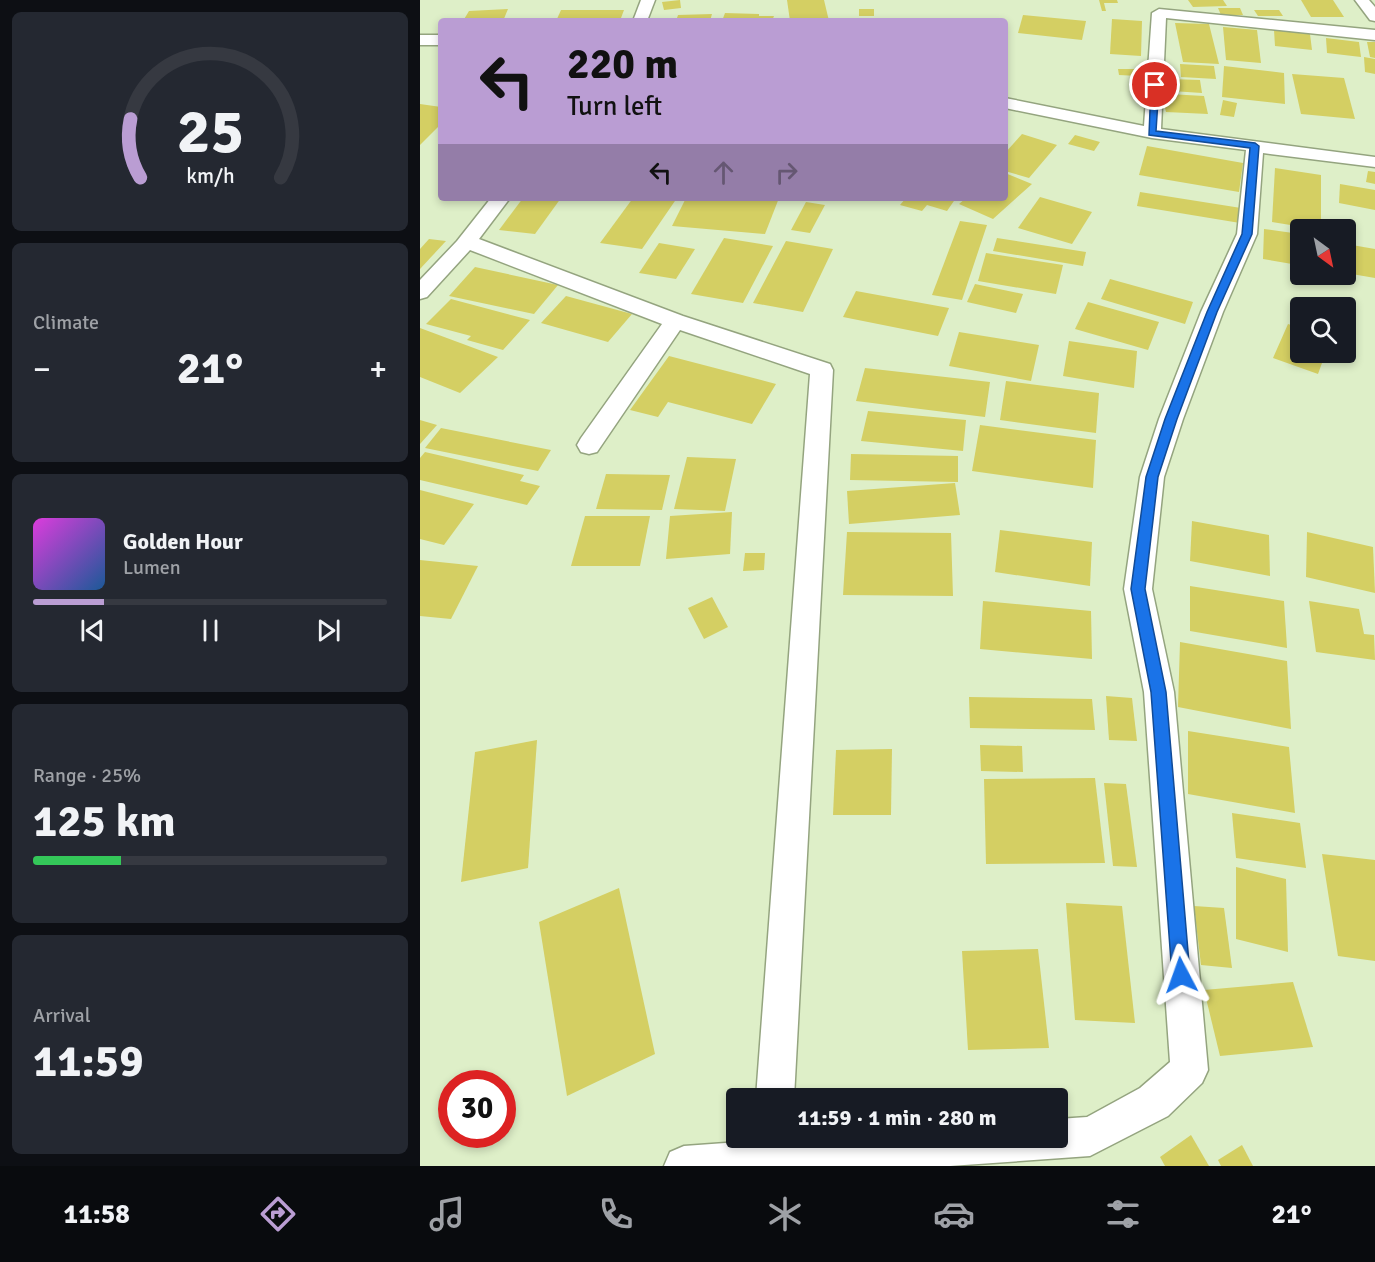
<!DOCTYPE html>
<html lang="en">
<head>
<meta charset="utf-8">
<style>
	body { margin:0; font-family:Signika,sans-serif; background:#242831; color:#f1f3f6; height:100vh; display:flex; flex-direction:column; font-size:22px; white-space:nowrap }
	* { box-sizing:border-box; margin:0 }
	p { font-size:20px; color:#9ea1a6 }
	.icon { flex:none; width:33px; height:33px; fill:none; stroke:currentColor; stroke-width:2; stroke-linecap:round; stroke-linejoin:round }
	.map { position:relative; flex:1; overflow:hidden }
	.details { display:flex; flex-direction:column; gap:12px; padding:12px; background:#0d0f14; width:420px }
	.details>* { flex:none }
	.hud { position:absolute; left:18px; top:18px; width:570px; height:183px; border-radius:6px; box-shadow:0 3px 9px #0003; background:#ba9dd3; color:#111; overflow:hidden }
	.needle { width:39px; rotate:147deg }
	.controls { position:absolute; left:870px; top:219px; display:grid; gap:12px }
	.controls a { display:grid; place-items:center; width:66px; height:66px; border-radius:6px; background:#171b24; box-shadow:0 3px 9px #0003; font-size:30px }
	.speed { position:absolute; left:18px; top:1070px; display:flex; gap:12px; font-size:30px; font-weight:700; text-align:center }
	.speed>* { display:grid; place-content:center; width:78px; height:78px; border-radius:50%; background:#171b24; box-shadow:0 3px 9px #0003; line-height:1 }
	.speed .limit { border:9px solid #d22; background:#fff; color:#111 }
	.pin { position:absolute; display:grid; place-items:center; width:51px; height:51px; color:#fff; margin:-26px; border:3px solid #fff; border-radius:50%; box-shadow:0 2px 6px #0007 }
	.me { position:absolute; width:66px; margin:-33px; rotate:356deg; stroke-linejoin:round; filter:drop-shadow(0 0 4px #0008) }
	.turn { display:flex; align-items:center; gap:21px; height:126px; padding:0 30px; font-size:27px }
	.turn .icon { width:78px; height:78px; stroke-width:2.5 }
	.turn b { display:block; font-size:42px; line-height:51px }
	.lanes { display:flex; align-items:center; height:57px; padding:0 30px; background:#0003; justify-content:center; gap:30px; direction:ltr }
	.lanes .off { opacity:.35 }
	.big { font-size:45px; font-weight:800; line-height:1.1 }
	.details .tile { flex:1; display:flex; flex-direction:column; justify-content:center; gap:9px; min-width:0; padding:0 21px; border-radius:9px; background:#242831 }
	.details .dial { align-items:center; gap:0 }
	.dial svg { height:156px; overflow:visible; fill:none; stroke:#363941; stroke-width:7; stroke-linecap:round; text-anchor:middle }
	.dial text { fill:#f1f3f6; stroke:none }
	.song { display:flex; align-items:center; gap:18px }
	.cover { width:72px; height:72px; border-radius:9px; background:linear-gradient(135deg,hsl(300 70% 55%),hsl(210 70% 35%)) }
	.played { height:6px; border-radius:3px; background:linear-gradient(90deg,#ba9dd3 20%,#363941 20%) }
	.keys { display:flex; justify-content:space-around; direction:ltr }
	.heat { display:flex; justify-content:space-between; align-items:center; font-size:33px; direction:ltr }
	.charge { height:9px; border-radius:4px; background:linear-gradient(90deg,#34c759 25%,#363941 0) }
	.trip { position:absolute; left:306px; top:1088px; width:342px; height:60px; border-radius:6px; background:#171b24; box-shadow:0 3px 9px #0003; font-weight:800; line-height:60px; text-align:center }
	.tab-bar { display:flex; height:96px; justify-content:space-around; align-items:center; background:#090b0e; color:#9ea1a6 }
	.tab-bar .icon { width:42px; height:42px }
	.tab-bar .active { color:#ba9dd3 }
	.tab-bar b { font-size:27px; color:#f1f3f6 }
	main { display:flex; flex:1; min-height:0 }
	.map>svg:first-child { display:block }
</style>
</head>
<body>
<main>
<section class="details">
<div class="tile dial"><svg viewBox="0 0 100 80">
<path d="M14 69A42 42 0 1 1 86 69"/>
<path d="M14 69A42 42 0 0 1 9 39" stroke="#ba9dd3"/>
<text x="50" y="56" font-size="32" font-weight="700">25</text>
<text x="50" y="72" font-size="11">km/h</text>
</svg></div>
<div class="tile"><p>Climate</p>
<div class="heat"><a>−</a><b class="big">21°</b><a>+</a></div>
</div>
<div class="tile">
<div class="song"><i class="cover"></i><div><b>Golden Hour</b><p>Lumen</p></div></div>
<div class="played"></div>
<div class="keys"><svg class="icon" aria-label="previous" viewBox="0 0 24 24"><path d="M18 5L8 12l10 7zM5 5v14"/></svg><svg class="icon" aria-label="pause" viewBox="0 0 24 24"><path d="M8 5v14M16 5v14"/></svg><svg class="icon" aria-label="next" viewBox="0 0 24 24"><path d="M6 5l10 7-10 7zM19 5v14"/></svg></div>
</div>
<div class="tile"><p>Range · 25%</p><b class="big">125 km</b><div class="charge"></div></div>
<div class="tile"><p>Arrival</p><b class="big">11:59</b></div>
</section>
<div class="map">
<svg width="955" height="1166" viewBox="0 0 955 1166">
	<rect width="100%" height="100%" fill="#deefc8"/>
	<!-- building -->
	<g fill="#d4cf63">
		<polygon points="260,0 261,8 244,10 242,2"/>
		<polygon points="367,0 404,0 409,21 370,21"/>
		<polygon points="679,0 697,0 698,3 684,3 686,11 682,11"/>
		<polygon points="768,0 803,0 807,6 773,7"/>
		<polygon points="881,0 913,0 924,17 891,17"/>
		<polygon points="798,8 820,8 823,15 801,15"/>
		<polygon points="88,9 83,21 43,21 49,11"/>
		<rect x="439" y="9" width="15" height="7"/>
		<polygon points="141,10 204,10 201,18 137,19"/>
		<polygon points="834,10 859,10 863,16 838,16"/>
		<polygon points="305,13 339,14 339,16 354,16 352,21 302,21"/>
		<polygon points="292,14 290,21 256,21 258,15"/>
		<polygon points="603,15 666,21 662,40 598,33"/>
		<polygon points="692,19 722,21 721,56 690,54"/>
		<polygon points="755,23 789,24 799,64 763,62"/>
		<polygon points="803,27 837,30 841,63 806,60"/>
		<polygon points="854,30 890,34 892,50 855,46"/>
		<polygon points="906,38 939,42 941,57 907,53"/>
		<polygon points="947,42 955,42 955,58 950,57"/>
		<polygon points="944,57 955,59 955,74 945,72"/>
		<polygon points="760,64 794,66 796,79 761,77"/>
		<polygon points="804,66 864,73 865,104 802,97"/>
		<polygon points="698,69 716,69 718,76 699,75"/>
		<polygon points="872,74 924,78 935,119 881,114"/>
		<polygon points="750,79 780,80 782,93 752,91"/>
		<polygon points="749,94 784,96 788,114 746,112 744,104 751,104"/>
		<polygon points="803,100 817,103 814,117 800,115"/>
		<polygon points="0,104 21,107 21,124 0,145"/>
		<polygon points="602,134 637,145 609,178 585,171 585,153"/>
		<polygon points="655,135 680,142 674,151 648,144"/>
		<polygon points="727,146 823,163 819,192 719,175"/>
		<polygon points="855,168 901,175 901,230 852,222"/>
		<polygon points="948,171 955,172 955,184 946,182"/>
		<polygon points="585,173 612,184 573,219 539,204 546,198 585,198"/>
		<polygon points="920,184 955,190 955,210 919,203"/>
		<polygon points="720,192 821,208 820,223 717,206"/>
		<polygon points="620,197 672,212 652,244 598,228"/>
		<polygon points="103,198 141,198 115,234 79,230"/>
		<polygon points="213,198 257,198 222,249 180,243"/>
		<polygon points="266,198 359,198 345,234 252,226"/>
		<polygon points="486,198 536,198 527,211 507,205 502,211 480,205"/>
		<polygon points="386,202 405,205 390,233 371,230"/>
		<polygon points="540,221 567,225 542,300 512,295"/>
		<polygon points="844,229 880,234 880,247 873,245 872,264 843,259"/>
		<polygon points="304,238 353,246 323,303 271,294"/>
		<polygon points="577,238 666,252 663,266 573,251"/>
		<polygon points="9,239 26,241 0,269 0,249"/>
		<polygon points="366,241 413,249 383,312 333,303"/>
		<polygon points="239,243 275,249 256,279 219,273"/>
		<polygon points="926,244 955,249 955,278 926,273"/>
		<polygon points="566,253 643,265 636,294 558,281"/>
		<polygon points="55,267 138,285 114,314 29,296"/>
		<polygon points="690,279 773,302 765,324 681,299"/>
		<polygon points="555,284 603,294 596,313 547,302"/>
		<polygon points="436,291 529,308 518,336 423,317"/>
		<polygon points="146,296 212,314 188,342 121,323"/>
		<polygon points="31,299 110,320 83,350 47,340 51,336 6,324"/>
		<polygon points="668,302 739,322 728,350 655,329"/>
		<polygon points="868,324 880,328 880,352 906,352 898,374 853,358"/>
		<polygon points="0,328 78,357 40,393 0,377"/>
		<polygon points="539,332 619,345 611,381 529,366"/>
		<polygon points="649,341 717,351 714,388 643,376"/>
		<polygon points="249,356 356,384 332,424 248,402 238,417 210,410"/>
		<polygon points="445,368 570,382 565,417 436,401"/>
		<polygon points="586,381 679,393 676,433 580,420"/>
		<polygon points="448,411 546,420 543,451 441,441"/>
		<polygon points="0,420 17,425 0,444"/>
		<polygon points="560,425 676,440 673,488 552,471"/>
		<polygon points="21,428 131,450 118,471 5,448"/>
		<polygon points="5,452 104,475 100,481 120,486 107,505 0,480 0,458"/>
		<polygon points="431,454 538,456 538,482 430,480"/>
		<polygon points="267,457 316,459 305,511 254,509"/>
		<polygon points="186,474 250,475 242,510 176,509"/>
		<polygon points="535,483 540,515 429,524 427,491"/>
		<polygon points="0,490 54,504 24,545 0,539"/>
		<polygon points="312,512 310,554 246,559 250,516"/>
		<polygon points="165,516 230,516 220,566 151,566"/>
		<polygon points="772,521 849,535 850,576 770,561"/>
		<polygon points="580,530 672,542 670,586 575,572"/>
		<polygon points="427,532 531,533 533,596 423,595"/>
		<polygon points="887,532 953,547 955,593 886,577"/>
		<polygon points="325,553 345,553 344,570 323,571"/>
		<polygon points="0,560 58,566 31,619 0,616"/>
		<polygon points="770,586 864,601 867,648 770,631"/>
		<polygon points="292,597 308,627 284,639 268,608"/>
		<polygon points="563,601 671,611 672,659 560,649"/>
		<polygon points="889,601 939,609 944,634 954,635 955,660 896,652"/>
		<polygon points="760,642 867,661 871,729 758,707"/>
		<polygon points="686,696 712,698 717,741 689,740"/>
		<polygon points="549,697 672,699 675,730 550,728"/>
		<polygon points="768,731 869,747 875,813 768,794"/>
		<polygon points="117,740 108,868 41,882 55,752"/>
		<polygon points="560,745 602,746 603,772 561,771"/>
		<polygon points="472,749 471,815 413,815 416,750"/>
		<polygon points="675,778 685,863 566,864 564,779"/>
		<polygon points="684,783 706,784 717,867 693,866"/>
		<polygon points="812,813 880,823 886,868 816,858"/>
		<polygon points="902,854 955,860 955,961 918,956"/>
		<polygon points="816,867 866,879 868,952 816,939"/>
		<polygon points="199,888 235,1054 147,1096 119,922"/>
		<polygon points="646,903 702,906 715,1023 655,1020"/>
		<polygon points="774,906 804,908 812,968 781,965"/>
		<polygon points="618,949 629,1048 548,1050 542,951"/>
		<polygon points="873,982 893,1047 800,1056 784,990"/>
		<polygon points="771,1135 789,1166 745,1166 740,1157"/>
		<polygon points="822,1145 833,1166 801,1166 798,1160"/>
	</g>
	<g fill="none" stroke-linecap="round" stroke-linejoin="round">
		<defs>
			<g id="street">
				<polygon points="221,0 235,0 227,21 213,21"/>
				<polygon points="935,0 949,0 955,7 955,21 950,20"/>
				<polygon points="739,9 955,30 955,40 746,18 741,129 955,157 955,167 843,153 837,234 803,312 763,419 744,477 732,589 754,692 788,1070 782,1083 748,1116 670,1156 530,1166 244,1166 250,1152 264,1146 333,1141 333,1137 638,1137 638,1119 667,1117 720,1088 750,1062 724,692 704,589 720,477 739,419 781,312 817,234 826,150 732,138 585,108 585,98 724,126 732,13"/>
				<rect x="0" y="35" width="21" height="10"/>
				<polygon points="71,198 90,198 59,239 263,316 410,364 413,370 374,1098 336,1098 390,374 260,330 177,452 169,454 161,452 157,445 161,438 242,324 50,250 7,297 0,299 0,280 37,241"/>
			</g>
		</defs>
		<!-- street casing -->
		<use href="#street" stroke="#94a47f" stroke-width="3"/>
		<!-- street -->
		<use href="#street" fill="#fff" fill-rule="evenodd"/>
	</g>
	<!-- route -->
	<polygon fill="#1a73e8" stroke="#114b97" stroke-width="1.5" points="735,83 739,85 736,131 835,143 839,146 832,234 797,312 757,419 738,477 725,589 746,692 770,975 767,982 761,984 755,982 752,975 731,692 711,589 726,477 745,419 787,312 822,234 830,148 729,135 731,85"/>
</svg>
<div class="controls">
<a><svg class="needle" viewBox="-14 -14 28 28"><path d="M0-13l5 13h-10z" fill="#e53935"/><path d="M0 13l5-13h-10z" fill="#9ea1a6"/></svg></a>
<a><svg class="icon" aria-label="search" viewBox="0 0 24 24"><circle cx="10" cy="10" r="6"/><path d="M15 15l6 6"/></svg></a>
</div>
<div class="speed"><div class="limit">30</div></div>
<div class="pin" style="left:735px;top:85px;background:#d93025"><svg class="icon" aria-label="arrive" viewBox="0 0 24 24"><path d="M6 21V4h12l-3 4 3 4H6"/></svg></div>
<svg class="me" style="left:761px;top:975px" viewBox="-20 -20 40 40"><path d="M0-17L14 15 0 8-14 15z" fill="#1a73e8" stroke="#fff" stroke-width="4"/></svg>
<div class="trip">11:59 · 1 min · 280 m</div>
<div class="hud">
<div class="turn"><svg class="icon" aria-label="left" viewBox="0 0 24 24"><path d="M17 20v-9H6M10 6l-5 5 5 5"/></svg><div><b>220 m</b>Turn left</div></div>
<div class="lanes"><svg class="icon" aria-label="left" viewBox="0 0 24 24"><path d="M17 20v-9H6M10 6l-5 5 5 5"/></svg><svg class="icon off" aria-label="ahead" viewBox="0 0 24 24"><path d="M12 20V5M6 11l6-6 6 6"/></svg><svg class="icon off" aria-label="right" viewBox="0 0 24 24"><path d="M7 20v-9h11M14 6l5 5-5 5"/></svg></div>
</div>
</div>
</main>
<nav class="tab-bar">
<b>11:58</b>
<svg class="icon active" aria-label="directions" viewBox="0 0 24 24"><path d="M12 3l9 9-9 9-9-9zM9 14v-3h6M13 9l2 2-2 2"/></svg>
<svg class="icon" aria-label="music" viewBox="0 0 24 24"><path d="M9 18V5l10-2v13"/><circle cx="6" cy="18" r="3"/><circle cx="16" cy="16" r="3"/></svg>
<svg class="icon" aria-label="phone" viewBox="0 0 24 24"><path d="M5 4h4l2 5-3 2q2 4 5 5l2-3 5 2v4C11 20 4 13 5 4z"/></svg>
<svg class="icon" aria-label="climate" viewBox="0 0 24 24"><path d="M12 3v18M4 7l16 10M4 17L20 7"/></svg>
<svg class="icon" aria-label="car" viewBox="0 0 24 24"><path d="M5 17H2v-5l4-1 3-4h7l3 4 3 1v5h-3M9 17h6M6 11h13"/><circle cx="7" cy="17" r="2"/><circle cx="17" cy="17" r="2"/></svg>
<svg class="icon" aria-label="filters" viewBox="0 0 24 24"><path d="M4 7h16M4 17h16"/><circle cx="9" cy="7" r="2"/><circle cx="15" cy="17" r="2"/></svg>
<b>21°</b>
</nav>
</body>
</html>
